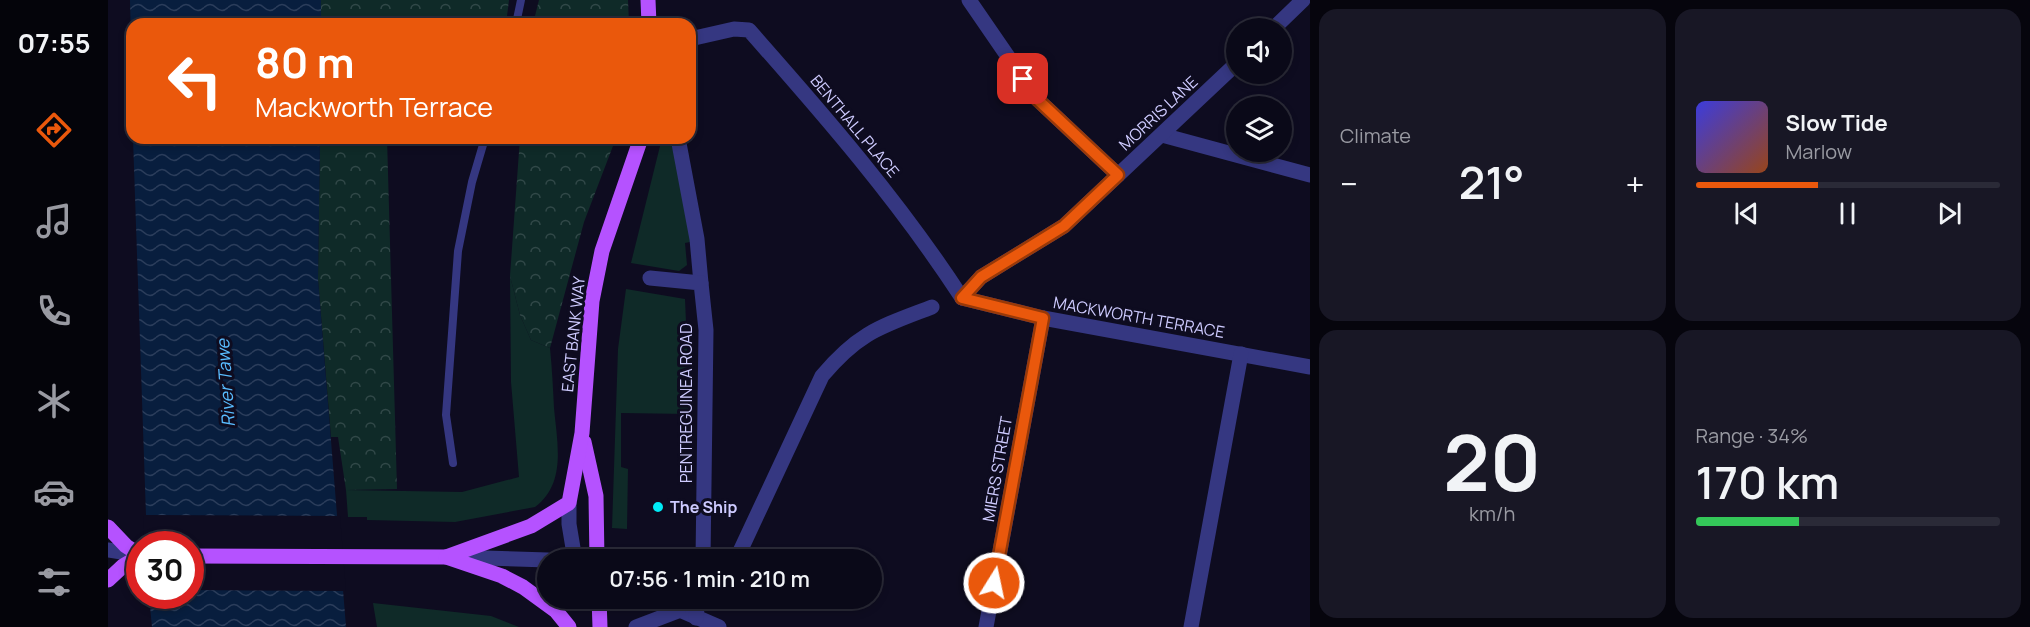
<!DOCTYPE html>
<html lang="en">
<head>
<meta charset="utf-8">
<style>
	body { margin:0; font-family:Manrope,sans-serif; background:#181725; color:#f1f3f6; height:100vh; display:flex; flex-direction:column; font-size:22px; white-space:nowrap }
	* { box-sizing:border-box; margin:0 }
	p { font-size:20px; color:#999aa2 }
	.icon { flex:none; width:33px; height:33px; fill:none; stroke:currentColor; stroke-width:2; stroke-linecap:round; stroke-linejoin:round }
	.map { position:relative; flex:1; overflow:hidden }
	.panel { display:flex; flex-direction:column; gap:9px; padding:9px; background:#06050d; width:720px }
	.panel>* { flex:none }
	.hud { position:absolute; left:18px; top:18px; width:570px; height:126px; border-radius:18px; box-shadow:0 3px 9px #0003,0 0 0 2px #2a2a37; background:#ea580c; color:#fff; overflow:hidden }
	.tools { position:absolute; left:1118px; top:18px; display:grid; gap:12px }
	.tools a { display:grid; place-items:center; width:66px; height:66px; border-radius:50%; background:#0a0918; box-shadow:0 3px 9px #0003,0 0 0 2px #2a2a37; font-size:30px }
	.speed { position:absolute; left:18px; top:531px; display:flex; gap:12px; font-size:30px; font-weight:700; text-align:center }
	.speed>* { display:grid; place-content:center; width:78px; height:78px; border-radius:50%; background:#0a0918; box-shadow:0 3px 9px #0003,0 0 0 2px #2a2a37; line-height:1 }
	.speed .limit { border:9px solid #d22; background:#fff; color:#111 }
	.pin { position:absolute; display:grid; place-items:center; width:51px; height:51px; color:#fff; margin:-26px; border-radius:12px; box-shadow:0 3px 9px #0006 }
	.me { position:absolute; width:66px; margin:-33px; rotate:10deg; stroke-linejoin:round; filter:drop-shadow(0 0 4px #0008) }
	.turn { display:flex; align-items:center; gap:21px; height:126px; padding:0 30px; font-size:27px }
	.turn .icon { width:78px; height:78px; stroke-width:2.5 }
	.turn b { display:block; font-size:42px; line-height:51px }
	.big { font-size:45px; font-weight:600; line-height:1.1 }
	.panel .tile { flex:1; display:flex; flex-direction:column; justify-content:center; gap:9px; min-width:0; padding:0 21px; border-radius:18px; background:#181725 }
	.panel .dial { align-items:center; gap:0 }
	.dial b { font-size:78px; line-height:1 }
	.song { display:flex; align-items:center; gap:18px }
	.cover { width:72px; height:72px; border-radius:9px; background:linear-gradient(135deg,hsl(240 70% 55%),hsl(20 70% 35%)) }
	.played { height:6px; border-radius:3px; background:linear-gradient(90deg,#ea580c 40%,#2a2a37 40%) }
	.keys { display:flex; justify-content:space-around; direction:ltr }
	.heat { display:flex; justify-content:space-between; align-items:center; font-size:33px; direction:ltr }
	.charge { height:9px; border-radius:4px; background:linear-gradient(90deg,#34c759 34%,#2a2a37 0) }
	.panel .tiles { flex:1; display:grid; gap:9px; grid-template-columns:repeat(2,1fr) }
	.trip { position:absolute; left:429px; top:549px; width:345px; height:60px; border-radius:30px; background:#0a0918; box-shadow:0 3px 9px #0003,0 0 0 2px #2a2a37; font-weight:600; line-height:60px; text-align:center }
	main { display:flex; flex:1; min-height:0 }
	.menu { display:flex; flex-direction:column; width:108px; justify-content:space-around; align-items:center; background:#04040a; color:#999aa2 }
	.menu .icon { width:42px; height:42px }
	.menu .on { color:#ea580c }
	.menu b { font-size:27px; color:#f1f3f6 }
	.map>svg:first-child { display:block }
</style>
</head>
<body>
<main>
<nav class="menu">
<b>07:55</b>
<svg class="icon on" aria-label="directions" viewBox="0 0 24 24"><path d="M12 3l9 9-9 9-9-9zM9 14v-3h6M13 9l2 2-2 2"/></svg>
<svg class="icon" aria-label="music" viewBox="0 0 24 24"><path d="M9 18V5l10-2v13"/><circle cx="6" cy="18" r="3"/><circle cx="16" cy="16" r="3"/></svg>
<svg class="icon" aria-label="phone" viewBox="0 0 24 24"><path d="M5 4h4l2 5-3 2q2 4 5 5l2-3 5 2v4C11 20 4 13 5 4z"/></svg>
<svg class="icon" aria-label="climate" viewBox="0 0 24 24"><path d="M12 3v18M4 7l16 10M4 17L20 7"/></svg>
<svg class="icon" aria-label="car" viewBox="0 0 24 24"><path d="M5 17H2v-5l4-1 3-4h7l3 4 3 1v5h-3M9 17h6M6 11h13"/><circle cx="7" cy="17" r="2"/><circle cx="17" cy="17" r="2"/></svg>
<svg class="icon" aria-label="filters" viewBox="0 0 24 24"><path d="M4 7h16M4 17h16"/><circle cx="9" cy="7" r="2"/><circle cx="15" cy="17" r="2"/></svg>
</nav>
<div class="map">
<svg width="1202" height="627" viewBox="0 0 1202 627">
	<defs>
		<pattern id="forest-crowns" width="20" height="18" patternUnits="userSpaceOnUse" patternTransform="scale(1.5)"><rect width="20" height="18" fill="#0f2a28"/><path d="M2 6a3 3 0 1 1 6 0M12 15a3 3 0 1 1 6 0" fill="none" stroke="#314848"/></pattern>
		<pattern id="water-waves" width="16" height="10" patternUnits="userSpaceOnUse" patternTransform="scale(1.5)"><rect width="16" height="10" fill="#081e3e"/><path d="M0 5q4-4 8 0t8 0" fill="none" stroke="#2b3d5b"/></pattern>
	</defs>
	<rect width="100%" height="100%" fill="#0e0c20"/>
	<!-- green -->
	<g fill="#0f2a28">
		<polygon points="554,138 565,138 587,241 577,243 579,265 571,271 523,263"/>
		<path d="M402 276 412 315 423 340 442 348C444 368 445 388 446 408 449 442 459 483 427 507L347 522 259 520V517H240L238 490 354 492 411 477 403 382Z"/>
		<polygon points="518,289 577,299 582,414 513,413 513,467 520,469 519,529 504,528 510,349"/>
		<polygon points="265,603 383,616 411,627 269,627"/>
	</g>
	<!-- forest -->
	<g fill="url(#forest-crowns)">
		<polygon points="213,0 401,0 398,24 329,24 304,17 301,24 213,24"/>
		<polygon points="431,0 520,0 521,24 425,24"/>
		<polygon points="212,138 279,138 289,489 238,490 230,437 223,437 210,279"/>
		<polygon points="412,138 508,138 476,222 442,348 423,340 412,315 402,276"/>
	</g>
	<!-- water -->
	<g fill="url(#water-waves)">
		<polygon points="22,0 213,0 213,24 24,24 24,83"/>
		<polygon points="25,138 212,138 210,279 238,627 44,627 41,596 82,596 82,544 39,544"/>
	</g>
	<!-- pier -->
	<polygon fill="#0e0c20" points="35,515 232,516 238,591 83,590 82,544 36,544"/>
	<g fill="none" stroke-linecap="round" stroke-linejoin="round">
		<!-- service -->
		<g stroke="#353781" stroke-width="8">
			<polyline points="408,24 413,0"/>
			<polyline points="345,463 338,415 350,251 364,182 377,138"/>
		</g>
		<!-- minor -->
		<g stroke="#353781" stroke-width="15">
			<polyline points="861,0 929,99 1010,175"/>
			<polyline points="1166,28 1195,0"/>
			<path d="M582 39 626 29 641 30C717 116 791 201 854 298"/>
			<polyline points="1054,135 1202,175"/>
			<polyline points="570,138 589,239 593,283"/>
			<polyline points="542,278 593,283 598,330 595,560"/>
			<polyline points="854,298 873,277 956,226 1128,64"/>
			<polyline points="854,298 935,318 1202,367"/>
			<polyline points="461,503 461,524 467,560"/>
			<polyline points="344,557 440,560"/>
			<path d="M628 560 714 376C751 332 772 327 824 307"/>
			<polyline points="544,598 611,627"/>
			<polyline points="588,618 590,598"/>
			<polyline points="528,627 570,611"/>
			<polyline points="878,627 935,318"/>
			<polyline points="1083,627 1133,354"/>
		</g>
		<!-- tertiary -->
		<polyline stroke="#353781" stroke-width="15" points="0,550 32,555"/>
		<!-- primary -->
		<g stroke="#b552ff" stroke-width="15">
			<polyline points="540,0 541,24"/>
			<polyline points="476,442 488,496 489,560"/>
			<polyline points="0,527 18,546 32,555"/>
			<polyline points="82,556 338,557 394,576 415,587 448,611 461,627"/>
			<polyline points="338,557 423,526 461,503 474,433 484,301 494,251 533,138"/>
			<polyline points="0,580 15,566 32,556"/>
			<polyline points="491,598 492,627"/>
		</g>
	</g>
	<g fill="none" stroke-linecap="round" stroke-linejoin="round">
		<defs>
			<polyline id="route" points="886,583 935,318 854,298 873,277 956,226 1010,175 929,99 915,79"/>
		</defs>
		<!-- route casing -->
		<use href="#route" stroke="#983908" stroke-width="15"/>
		<!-- route -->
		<use href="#route" stroke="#ea580c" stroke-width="10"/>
	</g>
	<!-- markers -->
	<circle fill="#00ebf6" stroke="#0e0c20" stroke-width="2" cx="550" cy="507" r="6"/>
	<g text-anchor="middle" stroke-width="6" stroke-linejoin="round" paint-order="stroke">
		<!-- street labels -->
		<g font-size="16" fill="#cecbff" stroke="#0e0c20">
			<text transform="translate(1050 113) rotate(-43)" y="6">MORRIS LANE</text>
			<text transform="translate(747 126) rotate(50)" y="6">BENTHALL PLACE</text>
			<text transform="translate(1031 317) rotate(10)" y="6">MACKWORTH TERRACE</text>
			<text transform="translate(465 334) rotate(-84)" y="6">EAST BANK WAY</text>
			<text transform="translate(578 403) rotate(-90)" y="6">PENTREGUINEA ROAD</text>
			<text transform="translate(889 469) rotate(-80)" y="6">MIERS STREET</text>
		</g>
		<!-- poi labels -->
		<g font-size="16" font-weight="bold" fill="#cecbff" stroke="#0e0c20" text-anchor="start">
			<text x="562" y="513">The Ship</text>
		</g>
		<!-- water labels -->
		<g font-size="18" font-style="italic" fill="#59bcff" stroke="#0e0c20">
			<text transform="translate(118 383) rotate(-94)" y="6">River Tawe</text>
		</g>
	</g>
</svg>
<div class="tools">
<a><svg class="icon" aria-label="sound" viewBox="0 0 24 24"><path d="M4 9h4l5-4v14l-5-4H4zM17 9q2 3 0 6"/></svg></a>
<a><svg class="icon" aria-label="layers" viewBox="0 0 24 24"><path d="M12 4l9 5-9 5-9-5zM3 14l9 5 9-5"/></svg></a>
</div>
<div class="speed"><div class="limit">30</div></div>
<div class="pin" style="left:915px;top:79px;background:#d93025"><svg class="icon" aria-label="arrive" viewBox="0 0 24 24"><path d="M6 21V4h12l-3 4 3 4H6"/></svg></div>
<svg class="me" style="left:886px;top:583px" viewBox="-20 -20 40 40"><circle r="17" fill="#ea580c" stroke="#fff" stroke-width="3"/><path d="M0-11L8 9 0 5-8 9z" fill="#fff"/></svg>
<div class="trip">07:56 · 1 min · 210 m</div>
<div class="hud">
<div class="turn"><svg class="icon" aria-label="left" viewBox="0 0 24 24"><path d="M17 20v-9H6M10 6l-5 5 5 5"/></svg><div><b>80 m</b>Mackworth Terrace</div></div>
</div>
</div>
<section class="panel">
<div class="tiles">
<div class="tile"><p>Climate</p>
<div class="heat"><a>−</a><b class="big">21°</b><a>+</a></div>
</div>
<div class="tile">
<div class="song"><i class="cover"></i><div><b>Slow Tide</b><p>Marlow</p></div></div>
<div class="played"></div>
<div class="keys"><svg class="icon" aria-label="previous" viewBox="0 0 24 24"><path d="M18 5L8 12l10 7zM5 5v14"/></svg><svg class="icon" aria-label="pause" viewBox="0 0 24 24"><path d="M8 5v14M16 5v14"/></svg><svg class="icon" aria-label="next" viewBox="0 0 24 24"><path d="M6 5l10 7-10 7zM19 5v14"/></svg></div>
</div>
<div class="tile dial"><b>20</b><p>km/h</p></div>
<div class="tile"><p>Range · 34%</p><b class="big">170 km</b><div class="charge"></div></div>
</div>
</section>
</main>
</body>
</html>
